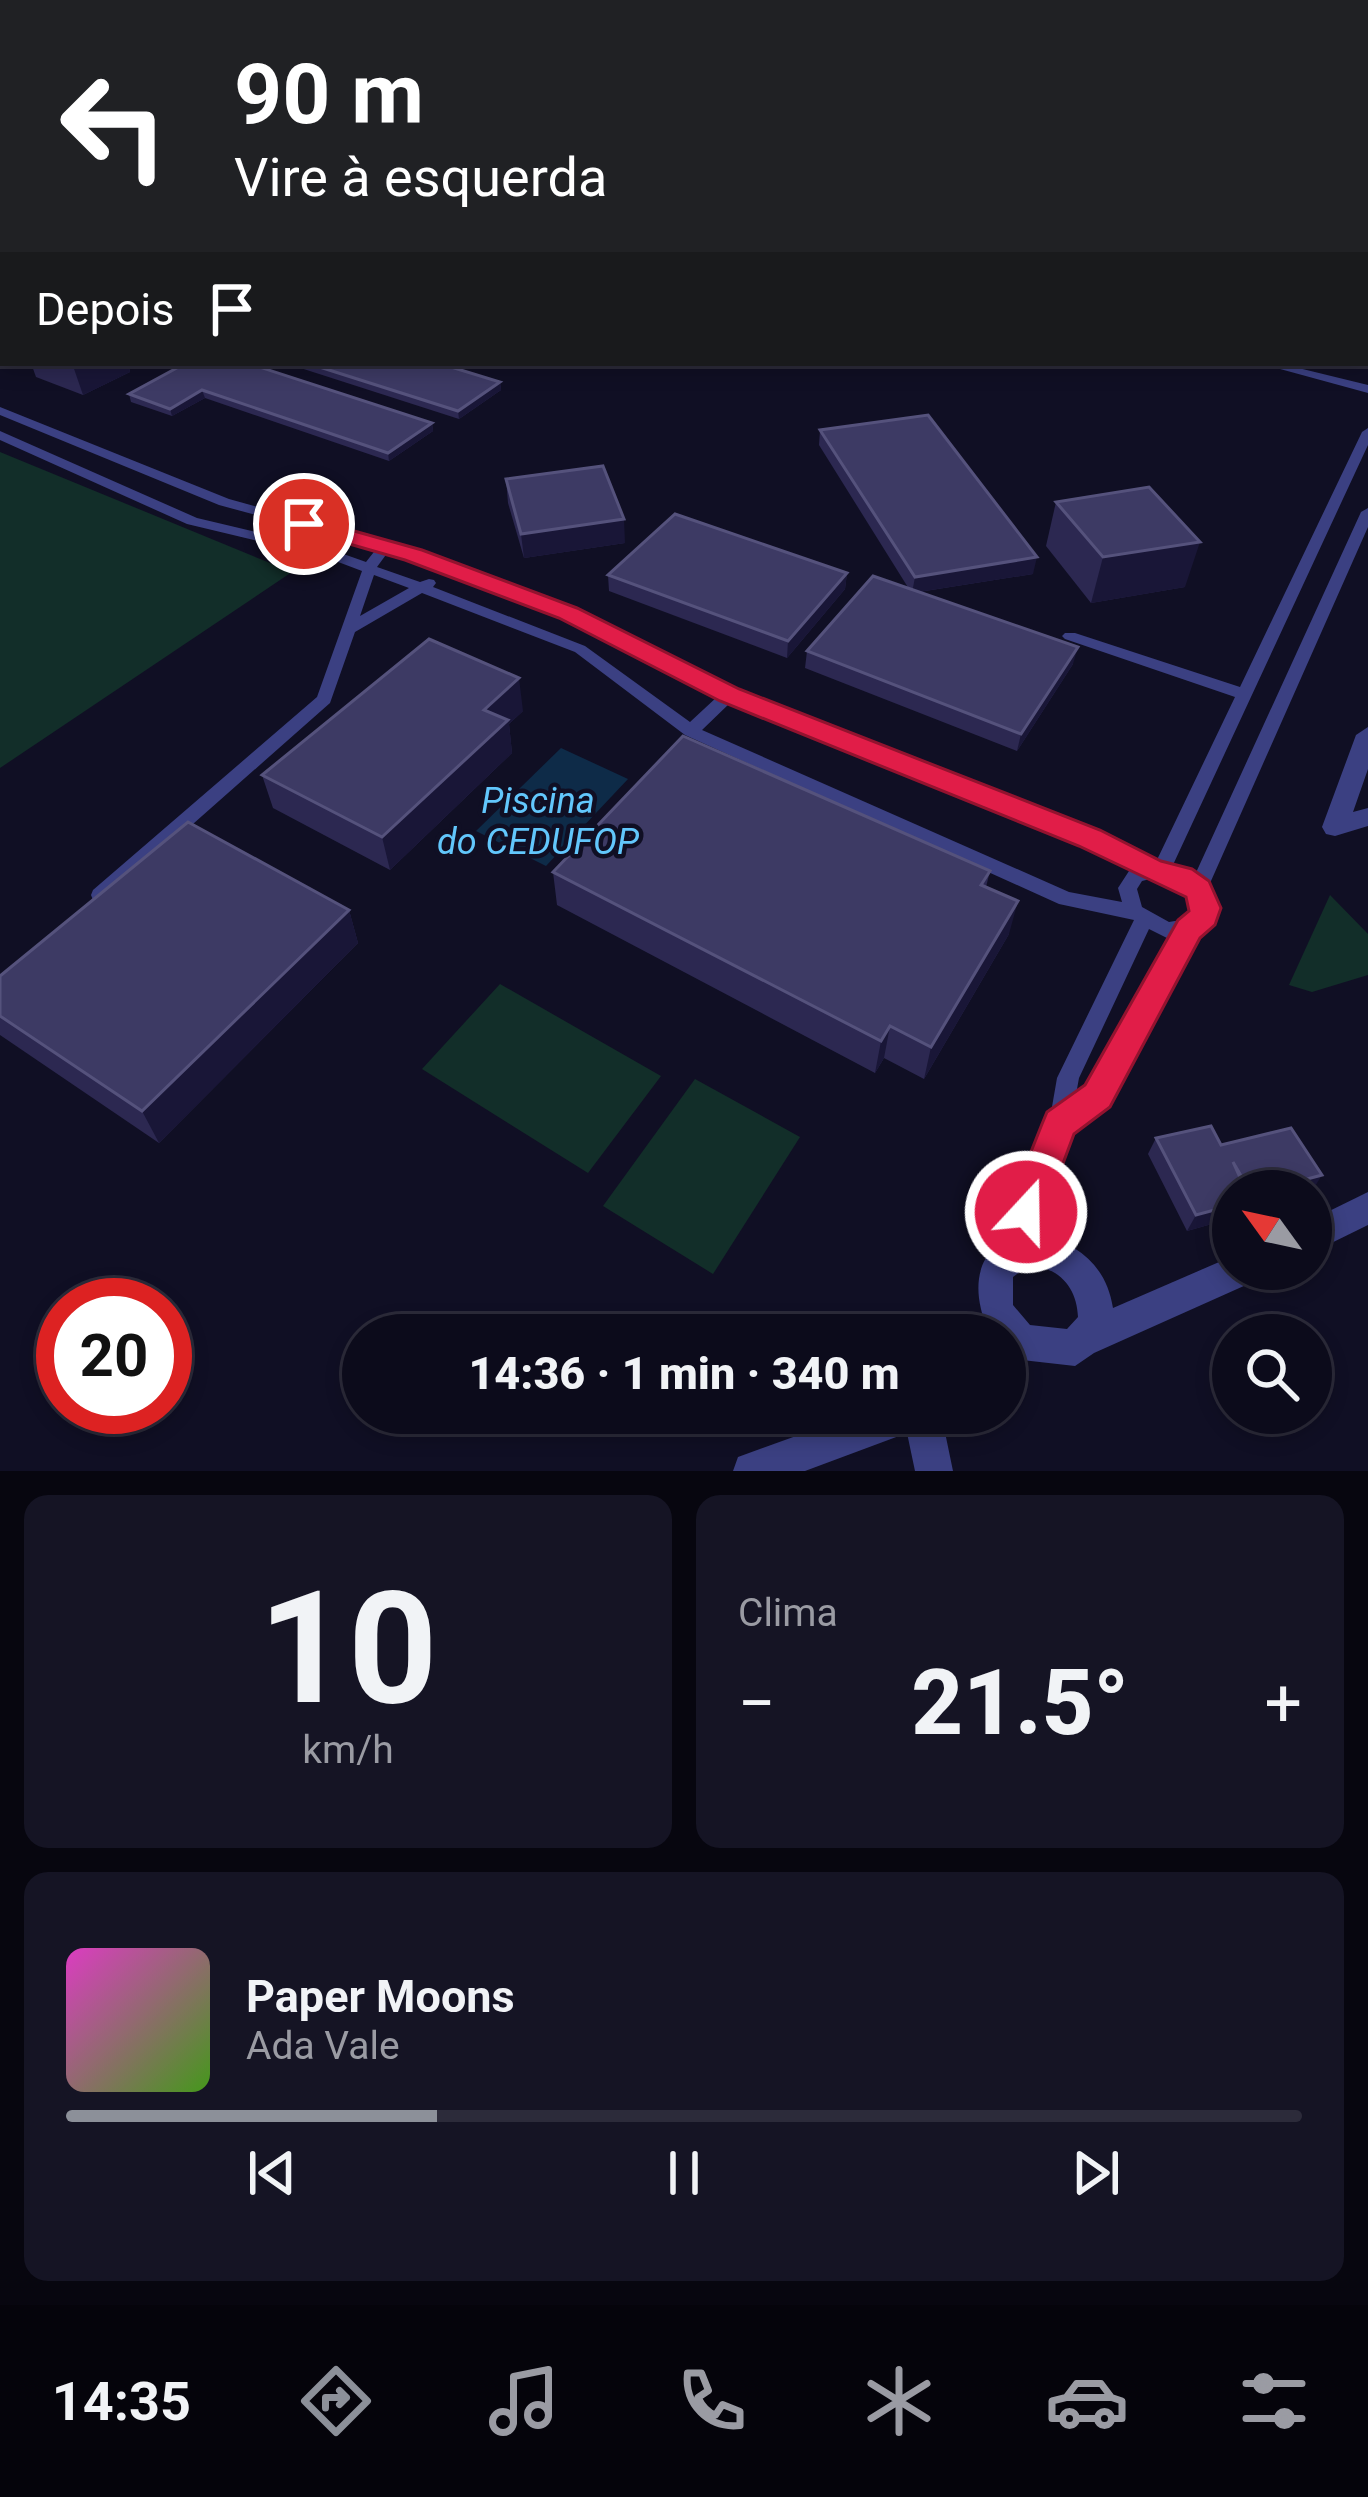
<!DOCTYPE html>
<html lang="pt">
<head>
<meta charset="utf-8">
<style>
	body { margin:0; font-family:Roboto,sans-serif; background:#151424; color:#f1f3f6; height:100vh; display:flex; flex-direction:column; font-size:45px; white-space:nowrap }
	* { box-sizing:border-box; margin:0 }
	p { font-size:39px; color:#9a9ba3 }
	.icon { flex:none; width:66px; height:66px; fill:none; stroke:currentColor; stroke-width:2; stroke-linecap:round; stroke-linejoin:round }
	.map { position:relative; height:1471px; overflow:hidden }
	.panel { display:flex; flex-direction:column; gap:24px; padding:24px; background:#07060f; flex:1 }
	.panel>* { flex:none }
	.top-card { position:absolute; left:0px; top:0px; width:1368px; height:366px; box-shadow:0 6px 18px #0003,0 0 0 3px #2c2b3a; background:#202124; color:#fff; overflow:hidden }
	.needle { width:78px; rotate:303deg }
	.tools { position:absolute; left:1212px; top:1170px; display:grid; gap:24px }
	.tools a { display:grid; place-items:center; width:120px; height:120px; border-radius:50%; background:#0c0b1b; box-shadow:0 6px 18px #0003,0 0 0 3px #2c2b3a; font-size:60px }
	.speed { position:absolute; left:36px; top:1278px; display:flex; gap:24px; font-size:60px; font-weight:700; text-align:center }
	.speed>* { display:grid; place-content:center; width:156px; height:156px; border-radius:50%; background:#0c0b1b; box-shadow:0 6px 18px #0003,0 0 0 3px #2c2b3a; line-height:1 }
	.speed .limit { border:18px solid #d22; background:#fff; color:#111 }
	.pin { position:absolute; display:grid; place-items:center; width:102px; height:102px; color:#fff; margin:-51px; border:6px solid #fff; border-radius:50%; box-shadow:0 3px 12px #0007 }
	.me { position:absolute; width:132px; margin:-66px; rotate:21deg; stroke-linejoin:round; filter:drop-shadow(0 0 9px #0008) }
	.turn { display:flex; align-items:center; gap:42px; height:252px; padding:0 36px; font-size:54px }
	.turn .icon { width:156px; height:156px; stroke-width:2.5 }
	.turn b { display:block; font-size:84px; line-height:102px }
	.then { display:flex; align-items:center; height:114px; padding:0 36px; background:#0003; gap:24px; font-size:45px }
	.big { font-size:90px; font-weight:800; line-height:1.1 }
	.panel .card { flex:1; display:flex; flex-direction:column; justify-content:center; gap:18px; min-width:0; padding:0 42px; border-radius:24px; background:#151424 }
	.panel .dial { align-items:center; gap:0 }
	.dial b { font-size:156px; line-height:1 }
	.song { display:flex; align-items:center; gap:36px }
	.cover { width:144px; height:144px; border-radius:18px; background:linear-gradient(135deg,hsl(310 70% 55%),hsl(100 70% 35%)) }
	.played { height:12px; border-radius:6px; background:linear-gradient(90deg,#8c9099 30%,#2c2b3a 30%) }
	.keys { display:flex; justify-content:space-around; direction:ltr }
	.heat { display:flex; justify-content:space-between; align-items:center; font-size:66px; direction:ltr }
	.panel .tiles { flex:1; display:grid; gap:24px; grid-template-columns:1fr 1fr }
	.card:last-child { grid-column:span 2 }
	.trip { position:absolute; left:342px; top:1314px; width:684px; height:120px; border-radius:60px; background:#0c0b1b; box-shadow:0 6px 18px #0003,0 0 0 3px #2c2b3a; font-weight:800; line-height:120px; text-align:center }
	.tabs { display:flex; height:192px; justify-content:space-around; align-items:center; background:#05040b; color:#9a9ba3 }
	.tabs .icon { width:84px; height:84px }
	.tabs .on { color:#8c9099 }
	.tabs b { font-size:54px; color:#f1f3f6 }
	.map>svg:first-child { display:block }
</style>
</head>
<body>
<div class="map">
<svg width="1368" height="1471" viewBox="0 0 1368 1471">
	<rect width="100%" height="100%" fill="#100f24"/>
	<!-- green -->
	<g fill="#122e29">
		<polygon points="0,0 699,0 3,3 0,243"/>
		<polygon points="0,452 292,572 0,768"/>
		<polygon points="1330,895 1368,934 1368,975 1312,992 1289,985"/>
		<polygon points="500,984 661,1076 588,1173 422,1069"/>
		<polygon points="695,1079 800,1137 713,1274 603,1206"/>
	</g>
	<!-- water -->
	<polygon fill="#0e2b48" points="561,748 628,779 546,866 476,831"/>
	<g fill="none" stroke-linecap="round" stroke-linejoin="round">
		<!-- service -->
		<g fill="#3b4082" fill-rule="evenodd">
			<rect x="1365" y="81" width="3" height="5"/>
			<rect x="1365" y="107" width="3" height="5"/>
			<rect x="0" y="315" width="3" height="8"/>
			<polygon points="1258,363 1278,363 1368,385 1368,393"/>
			<path d="M0 407 229 499 390 543 573 610 735 691 1096 833 1155 864 1235 697 1065 639 1062 636 1065 633H1075L1240 687 1362 432 1368 428V445L1172 867 1194 877 1361 512 1368 508V527L1207 890 1215 908 1205 929 1197 932 1105 1103 1069 1130 1019 1261 1011 1264 1003 1261 999 1253 1049 1124 1057 1078 1134 920 1059 904 685 735 575 652 422 593 355 632 330 703 107 900 100 902 93 900 91 895 93 890 317 697 362 571 325 557 187 524 0 440V431L197 518 335 551 366 562 377 548 219 505 0 415ZM388 552 563 616 718 696 690 722 585 646 433 587 436 583 434 580 429 579 420 582 377 567ZM374 575 409 588 360 616ZM731 702 1084 843 1135 869 1129 871 1118 888 1122 902 1069 892 702 730ZM1154 878C1174 880 1189 888 1197 908L1192 918 1169 922 1142 907 1137 889 1142 881ZM1149 929 1167 938 1175 936 1089 1089 1075 1100 1079 1078Z"/>
		</g>
		<!-- minor -->
		<g fill="#3b4082" fill-rule="evenodd">
			<polygon points="1368,727 1368,769 1353,812 1368,808 1368,826 1335,836 1326,834 1322,827 1356,735"/>
			<polygon points="1368,1192 1368,1225 1311,1253 1311,1220"/>
			<path d="M1038 1232C1079 1245 1106 1265 1113 1308L1233 1256V1269H1260L1255 1281 1094 1353 1075 1366 1022 1360 1005 1351V1335H991L988 1330C967 1281 979 1236 1038 1232ZM1028 1266C1059 1266 1077 1288 1078 1317L1067 1329 1030 1325 1013 1305V1277Z"/>
			<polygon points="860,1413 941,1413 953,1471 915,1471 907,1433 805,1471 733,1471 738,1457"/>
		</g>
	</g>
	<!-- wall -->
	<g fill="#2c2851">
		<polygon points="1074,0 1225,0 1224,3 1096,3"/>
		<polygon points="31,363 128,363 130,372 83,395 36,377"/>
		<polygon points="186,363 266,363 260,367 432,423 433,431 389,461 205,398 172,416 131,402 129,394"/>
		<polygon points="285,363 438,363 500,382 501,390 459,419"/>
		<polygon points="820,430 1033,574 919,592 1073,664 1017,751 805,668 807,651 909,589 819,445"/>
		<polygon points="506,479 625,543 524,558 508,503"/>
		<polygon points="1056,502 1185,587 1091,603 1046,546"/>
		<polygon points="847,573 845,589 787,658 609,591 608,575"/>
		<polygon points="523,711 509,724 512,753 390,870 273,808 262,775"/>
		<polygon points="990,871 986,887 1009,934 924,1079 884,1058 875,1073 557,905 553,872"/>
		<polygon points="349,910 358,943 159,1143 0,1035 0,976"/>
		<polygon points="1156,1138 1221,1145 1311,1191 1233,1191 1233,1218 1187,1231 1148,1154"/>
	</g>
	<!-- shaded-wall -->
	<g fill="#191637">
		<polygon points="908,0 940,0 937,3 903,3"/>
		<polygon points="1207,0 1225,0 1224,3 1207,3"/>
		<polygon points="72,363 128,363 130,372 83,395"/>
		<polygon points="500,382 501,390 459,419 458,411"/>
		<polygon points="202,390 205,398 172,416 170,409"/>
		<polygon points="432,423 433,431 389,461 388,453"/>
		<polygon points="624,519 625,543 524,558 521,534"/>
		<polygon points="1200,542 1185,587 1091,603 1103,557"/>
		<polygon points="1037,557 1033,574 912,593 915,577"/>
		<polygon points="847,573 845,589 787,658 788,641"/>
		<polygon points="1078,647 1073,664 1017,751 1021,734"/>
		<polygon points="519,678 523,711 509,724 512,753 390,870 382,837 484,710"/>
		<polygon points="1018,901 1009,934 924,1079 931,1047"/>
		<polygon points="349,910 358,943 159,1143 142,1111"/>
		<polygon points="890,1026 884,1058 875,1073 881,1041"/>
		<polygon points="1322,1175 1312,1191 1262,1191"/>
		<polygon points="1233,1205 1233,1218 1187,1231 1196,1215"/>
	</g>
	<!-- building -->
	<g fill="#3d3a64" stroke="#55527c" stroke-width="3">
		<polygon points="821,0 908,0 903,3 815,3"/>
		<polygon points="1365,152 1368,153 1368,293 1365,293"/>
		<polygon points="186,363 252,363 250,364 432,423 388,453 202,390 170,409 129,394"/>
		<polygon points="307,363 438,363 500,382 458,411"/>
		<polygon points="928,415 1037,557 915,577 820,430"/>
		<polygon points="603,466 624,519 521,534 506,479"/>
		<polygon points="1149,487 1200,542 1103,557 1056,502"/>
		<polygon points="675,514 847,573 788,641 608,575"/>
		<polygon points="873,576 1078,647 1021,734 807,651"/>
		<polygon points="429,639 519,678 484,710 508,720 382,837 262,775"/>
		<polygon points="683,736 990,871 981,885 1018,901 931,1047 890,1026 881,1041 553,872"/>
		<polygon points="188,822 349,910 142,1111 0,1016 0,976"/>
		<polygon points="1211,1126 1221,1145 1291,1128 1322,1175 1262,1191 1250,1191 1233,1162 1246,1191 1233,1191 1233,1205 1196,1215 1156,1138"/>
	</g>
	<!-- route -->
	<polygon fill="#e11d48" stroke="#92132f" stroke-width="3" points="304,517 422,550 577,608 739,689 1100,830 1161,861 1192,869 1209,881 1221,908 1215,925 1200,938 1110,1107 1074,1134 1040,1225 1026,1230 1013,1225 1007,1212 1042,1124 1047,1112 1085,1085 1178,920 1189,911 1186,897 1079,846 720,701 559,618 405,560 297,529 293,524"/>
	<g text-anchor="middle" stroke-width="9" stroke-linejoin="round" paint-order="stroke">
		<!-- water labels -->
		<g font-size="36" font-style="italic" fill="#62c7fc" stroke="#100f24">
			<text x="538" y="813">Piscina<tspan x="538" dy="41">do CEDUFOP</tspan></text>
		</g>
	</g>
</svg>
<div class="tools">
<a><svg class="needle" viewBox="-14 -14 28 28"><path d="M0-13l5 13h-10z" fill="#e53935"/><path d="M0 13l5-13h-10z" fill="#9a9ba3"/></svg></a>
<a><svg class="icon" aria-label="search" viewBox="0 0 24 24"><circle cx="10" cy="10" r="6"/><path d="M15 15l6 6"/></svg></a>
</div>
<div class="speed"><div class="limit">20</div></div>
<div class="pin" style="left:304px;top:524px;background:#d93025"><svg class="icon" aria-label="arrive" viewBox="0 0 24 24"><path d="M6 21V4h12l-3 4 3 4H6"/></svg></div>
<svg class="me" style="left:1026px;top:1212px" viewBox="-20 -20 40 40"><circle r="17" fill="#e11d48" stroke="#fff" stroke-width="3"/><path d="M0-11L8 9 0 5-8 9z" fill="#fff"/></svg>
<div class="trip">14:36 · 1 min · 340 m</div>
<div class="top-card">
<div class="turn"><svg class="icon" aria-label="left" viewBox="0 0 24 24"><path d="M17 20v-9H6M10 6l-5 5 5 5"/></svg><div><b>90 m</b>Vire à esquerda</div></div>
<div class="then">Depois<svg class="icon" aria-label="arrive" viewBox="0 0 24 24"><path d="M6 21V4h12l-3 4 3 4H6"/></svg></div>
</div>
</div>
<section class="panel">
<div class="tiles">
<div class="card dial"><b>10</b><p>km/h</p></div>
<div class="card"><p>Clima</p>
<div class="heat"><a>−</a><b class="big">21.5°</b><a>+</a></div>
</div>
<div class="card">
<div class="song"><i class="cover"></i><div><b>Paper Moons</b><p>Ada Vale</p></div></div>
<div class="played"></div>
<div class="keys"><svg class="icon" aria-label="previous" viewBox="0 0 24 24"><path d="M18 5L8 12l10 7zM5 5v14"/></svg><svg class="icon" aria-label="pause" viewBox="0 0 24 24"><path d="M8 5v14M16 5v14"/></svg><svg class="icon" aria-label="next" viewBox="0 0 24 24"><path d="M6 5l10 7-10 7zM19 5v14"/></svg></div>
</div>
</div>
</section>
<nav class="tabs">
<b>14:35</b>
<svg class="icon on" aria-label="directions" viewBox="0 0 24 24"><path d="M12 3l9 9-9 9-9-9zM9 14v-3h6M13 9l2 2-2 2"/></svg>
<svg class="icon" aria-label="music" viewBox="0 0 24 24"><path d="M9 18V5l10-2v13"/><circle cx="6" cy="18" r="3"/><circle cx="16" cy="16" r="3"/></svg>
<svg class="icon" aria-label="phone" viewBox="0 0 24 24"><path d="M5 4h4l2 5-3 2q2 4 5 5l2-3 5 2v4C11 20 4 13 5 4z"/></svg>
<svg class="icon" aria-label="climate" viewBox="0 0 24 24"><path d="M12 3v18M4 7l16 10M4 17L20 7"/></svg>
<svg class="icon" aria-label="car" viewBox="0 0 24 24"><path d="M5 17H2v-5l4-1 3-4h7l3 4 3 1v5h-3M9 17h6M6 11h13"/><circle cx="7" cy="17" r="2"/><circle cx="17" cy="17" r="2"/></svg>
<svg class="icon" aria-label="filters" viewBox="0 0 24 24"><path d="M4 7h16M4 17h16"/><circle cx="9" cy="7" r="2"/><circle cx="15" cy="17" r="2"/></svg>
</nav>
</body>
</html>
